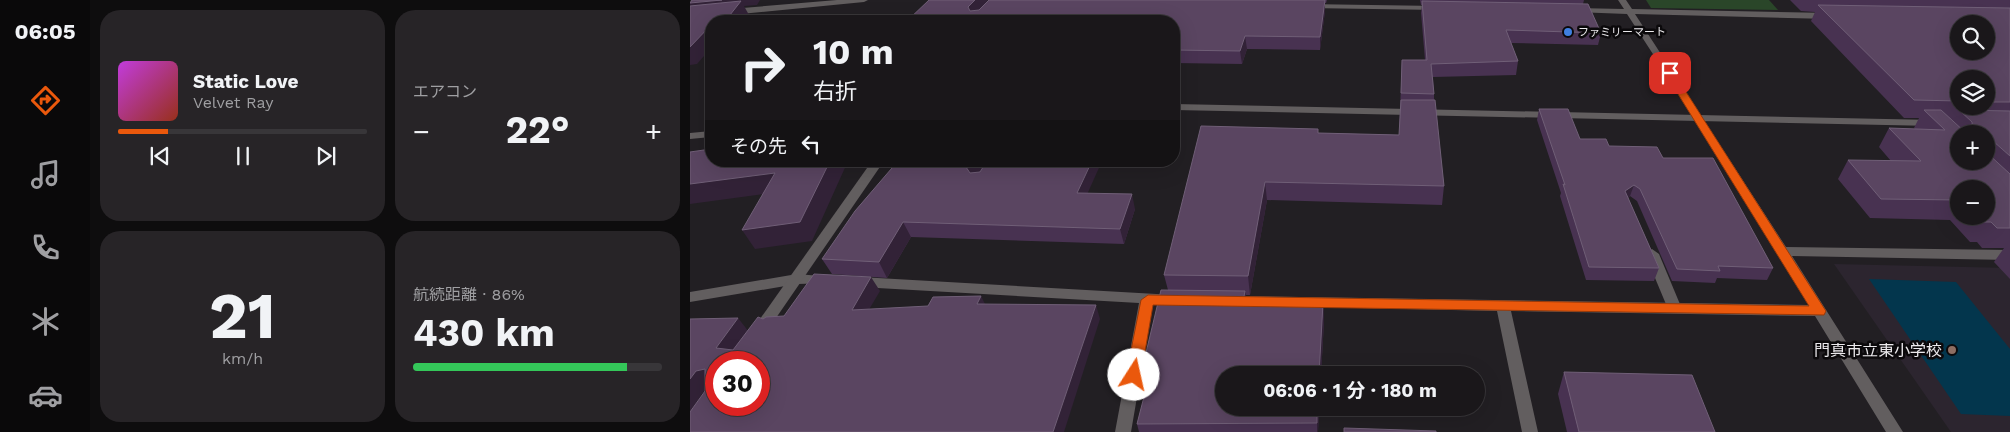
<!DOCTYPE html>
<html lang="ja">
<head>
<meta charset="utf-8">
<style>
	body { margin:0; font-family:"Work Sans","Noto Sans JP",sans-serif; background:#272427; color:#f1f3f6; height:100vh; display:flex; flex-direction:column; font-size:19px; white-space:nowrap }
	* { box-sizing:border-box; margin:0 }
	p { font-size:16px; color:#9f9fa2 }
	.icon { flex:none; width:28px; height:28px; fill:none; stroke:currentColor; stroke-width:2; stroke-linecap:round; stroke-linejoin:round }
	.map { position:relative; flex:1; overflow:hidden }
	.details { display:flex; flex-direction:column; gap:10px; padding:10px; background:#0e0d0e; width:600px }
	.details>* { flex:none }
	.banner { position:absolute; left:15px; top:15px; width:475px; height:152px; border-radius:20px; box-shadow:0 5px 20px #0002,0 0 0 1px #383639; background:#1a171a; color:#f1f3f6; overflow:hidden }
	.controls { position:absolute; left:1260px; top:15px; display:grid; gap:10px }
	.controls a { display:grid; place-items:center; width:45px; height:45px; border-radius:50%; background:#1a171a; box-shadow:0 5px 20px #0002,0 0 0 1px #383639; font-size:25px }
	.speed { position:absolute; left:15px; top:351px; display:flex; gap:10px; font-size:25px; font-weight:700; text-align:center }
	.speed>* { display:grid; place-content:center; width:65px; height:65px; border-radius:50%; background:#1a171a; box-shadow:0 5px 20px #0002,0 0 0 1px #383639; line-height:1 }
	.speed .limit { border:8px solid #d22; background:#fff; color:#111 }
	.pin { position:absolute; display:grid; place-items:center; width:42px; height:42px; color:#fff; margin:-21px; border-radius:10px; box-shadow:0 2px 8px #0006 }
	.me { position:absolute; width:55px; margin:-28px; rotate:10deg; stroke-linejoin:round; filter:drop-shadow(0 0 4px #0008) }
	.turn { display:flex; align-items:center; gap:18px; height:105px; padding:0 25px; font-size:22px }
	.turn .icon { width:65px; height:65px; stroke-width:2.5 }
	.turn b { display:block; font-size:35px; line-height:42px }
	.then { display:flex; align-items:center; height:48px; padding:0 25px; background:#0003; gap:10px; font-size:19px }
	.big { font-size:38px; font-weight:700; line-height:1.1 }
	.details .card { flex:1; display:flex; flex-direction:column; justify-content:center; gap:8px; min-width:0; padding:0 18px; border-radius:20px; background:#272427 }
	.details .dial { align-items:center; gap:0 }
	.dial b { font-size:65px; line-height:1 }
	.song { display:flex; align-items:center; gap:15px }
	.cover { width:60px; height:60px; border-radius:8px; background:linear-gradient(135deg,hsl(290 70% 55%),hsl(10 70% 35%)) }
	.played { height:5px; border-radius:2px; background:linear-gradient(90deg,#ea580c 20%,#383639 20%) }
	.keys { display:flex; justify-content:space-around; direction:ltr }
	.heat { display:flex; justify-content:space-between; align-items:center; font-size:28px; direction:ltr }
	.charge { height:8px; border-radius:4px; background:linear-gradient(90deg,#34c759 86%,#383639 0) }
	.details .tiles { flex:1; display:grid; gap:10px; grid-template-columns:repeat(2,1fr) }
	.trip { position:absolute; left:525px; top:366px; width:270px; height:50px; border-radius:25px; background:#1a171a; box-shadow:0 5px 20px #0002,0 0 0 1px #383639; font-weight:700; line-height:50px; text-align:center }
	main { display:flex; flex:1; min-height:0 }
	.dock { display:flex; flex-direction:column; width:90px; justify-content:space-around; align-items:center; background:#0a090a; color:#9f9fa2 }
	.dock .icon { width:35px; height:35px }
	.dock .on { color:#ea580c }
	.dock b { font-size:22px; color:#f1f3f6 }
	.map>svg:first-child { display:block }
</style>
</head>
<body>
<main>
<nav class="dock">
<b>06:05</b>
<svg class="icon on" aria-label="directions" viewBox="0 0 24 24"><path d="M12 3l9 9-9 9-9-9zM9 14v-3h6M13 9l2 2-2 2"/></svg>
<svg class="icon" aria-label="music" viewBox="0 0 24 24"><path d="M9 18V5l10-2v13"/><circle cx="6" cy="18" r="3"/><circle cx="16" cy="16" r="3"/></svg>
<svg class="icon" aria-label="phone" viewBox="0 0 24 24"><path d="M5 4h4l2 5-3 2q2 4 5 5l2-3 5 2v4C11 20 4 13 5 4z"/></svg>
<svg class="icon" aria-label="climate" viewBox="0 0 24 24"><path d="M12 3v18M4 7l16 10M4 17L20 7"/></svg>
<svg class="icon" aria-label="car" viewBox="0 0 24 24"><path d="M5 17H2v-5l4-1 3-4h7l3 4 3 1v5h-3M9 17h6M6 11h13"/><circle cx="7" cy="17" r="2"/><circle cx="17" cy="17" r="2"/></svg>
</nav>
<section class="details">
<div class="tiles">
<div class="card">
<div class="song"><i class="cover"></i><div><b>Static Love</b><p>Velvet Ray</p></div></div>
<div class="played"></div>
<div class="keys"><svg class="icon" aria-label="previous" viewBox="0 0 24 24"><path d="M18 5L8 12l10 7zM5 5v14"/></svg><svg class="icon" aria-label="pause" viewBox="0 0 24 24"><path d="M8 5v14M16 5v14"/></svg><svg class="icon" aria-label="next" viewBox="0 0 24 24"><path d="M6 5l10 7-10 7zM19 5v14"/></svg></div>
</div>
<div class="card"><p>エアコン</p>
<div class="heat"><a>−</a><b class="big">22°</b><a>+</a></div>
</div>
<div class="card dial"><b>21</b><p>km/h</p></div>
<div class="card"><p>航続距離 · 86%</p><b class="big">430 km</b><div class="charge"></div></div>
</div>
</section>
<div class="map">
<svg width="1320" height="432" viewBox="0 0 1320 432">
	<rect width="100%" height="100%" fill="#221f23"/>
	<!-- built -->
	<polygon fill="#2c252f" points="1144,264 1320,268 1320,432 1261,432"/>
	<!-- green -->
	<polygon fill="#2a4629" points="956,0 1079,0 1088,10 961,8"/>
	<!-- water -->
	<polygon fill="#03364d" points="1179,279 1266,282 1320,349 1320,416 1271,414"/>
	<g fill="none" stroke-linecap="round" stroke-linejoin="round">
		<!-- service -->
		<polygon fill="#625e5f" fill-rule="evenodd" points="962,249 969,254 992,309 990,313 980,313 978,309 955,254"/>
		<!-- minor -->
		<g fill="#625e5f" fill-rule="evenodd">
			<polygon points="147,0 178,0 174,2 40,15 36,12 40,9"/>
			<polygon points="928,0 936,0 942,9 1140,13 1144,16 1140,19 945,14 1096,247 1320,250 1320,260 1102,256 1213,432 1196,432 1125,316 821,311 848,432 832,432 807,311 537,305 535,301 537,297 542,296 1119,305 1005,119 937,14 885,12 881,10 885,8 934,9"/>
			<polygon points="615,4 748,6 752,8 748,10 618,8 614,6"/>
			<polygon points="107,274 142,277 144,280 142,283 107,284 0,302 0,292"/>
			<polygon points="170,277 484,295 489,296 491,300 489,304 463,304 441,432 425,432 449,303 170,287 165,285 163,282 165,279"/>
		</g>
		<!-- tertiary -->
		<g fill="#625e5f" fill-rule="evenodd">
			<polygon points="484,104 1244,120 1249,123 1244,126 484,110"/>
			<polygon points="21,131 21,137 0,139 0,133"/>
			<polygon points="182,161 194,161 75,334 70,336 65,334 63,330 65,326"/>
		</g>
	</g>
	<!-- wall -->
	<g fill="#483251" fill-rule="evenodd">
		<polygon points="299,0 637,0 636,3 635,3 635,11 630,50 557,49 552,64 484,63 484,21"/>
		<polygon points="730,0 894,0 893,4 911,33 908,45 821,43 828,61 826,75 743,77 744,94 744,100 754,186 752,205 577,200 560,295 556,295 557,302 633,303 634,321 631,375 534,375 534,408 629,408 628,432 449,432 447,424 454,397 449,382 478,290 474,275 629,133 709,135 712,60 735,60 731,13 732,5 731,5"/>
		<path d="M1100 0H1320V279L1304 262 1314 248H1292L1287 242H1280L1260 220 1180 218 1148 179 1158 160 1201 161 1189 147 1199 128 1225 129 1224 128 1229 118H1214L1121 21 1125 12 1111 11ZM1269 79H1296V106H1269ZM1269 134H1296V161ZM1269 189 1296 216H1269Z"/>
		<polygon points="849,109 890,139 919,146 973,158 1083,268 1077,280 1027,278 1025,283 982,281 947,201 940,196 938,198 969,268 964,281 896,280 870,196 871,193 847,120"/>
		<polygon points="297,161 289,173 398,193 445,209 434,244 221,237 197,278 142,274 132,259"/>
		<polygon points="874,372 1025,432 877,432 868,394"/>
	</g>
	<!-- shaded-wall -->
	<g fill="#322237">
		<polygon points="32,0 70,0 67,5 54,6 59,15 54,21 27,21 4,11 0,5 0,3"/>
		<polygon points="285,0 298,0 283,20 278,7"/>
		<polygon points="635,0 635,11 630,50 630,37"/>
		<polygon points="21,25 21,48 7,64 0,65 0,47"/>
		<polygon points="555,36 557,49 552,64 550,51"/>
		<polygon points="140,161 158,161 122,241 65,249 52,230"/>
		<polygon points="281,161 297,161 282,182 276,167"/>
		<polygon points="402,161 412,161 391,208 387,193"/>
		<polygon points="85,173 97,191 0,204 0,184"/>
		<polygon points="575,182 577,200 560,295 558,276"/>
		<polygon points="944,185 940,196 931,203 935,191"/>
		<polygon points="442,194 445,209 434,244 430,229"/>
		<polygon points="213,222 221,237 197,278 189,262"/>
		<polygon points="181,277 190,291 171,323 162,310"/>
		<polygon points="555,291 558,309 553,302"/>
		<polygon points="291,296 298,310 287,304"/>
		<polygon points="633,303 634,321 631,375 629,375"/>
		<polygon points="406,305 410,319 374,432 363,432"/>
		<polygon points="48,318 59,332 38,362 26,348"/>
		<polygon points="15,369 18,385 0,412 0,379 6,371"/>
		<polygon points="627,408 629,408 628,432 627,432"/>
	</g>
	<!-- building -->
	<g fill="#5a4561" stroke="#705f77" fill-rule="evenodd">
		<polygon points="2,0 32,0 0,3"/>
		<polygon points="239,0 285,0 278,7 280,11 289,10 299,0 635,0 630,37 555,36 550,51 484,50 484,21 217,21"/>
		<polygon points="51,1 36,20 21,21 21,25 0,47 0,6"/>
		<polygon points="732,1 898,4 911,33 816,30 828,61 741,64 744,94 711,93 712,60 737,60"/>
		<path d="M1128 5 1320 8V102H1296V79H1269V101L1224 100ZM1269 24H1296V51H1269Z"/>
		<polygon points="711,100 745,100 754,186 575,182 558,276 474,275 511,126 628,129 628,133 709,135"/>
		<polygon points="849,109 878,109 890,139 916,139 919,146 967,147 973,158 1023,158 1083,268 1028,266 1030,271 987,269 950,189 944,185 935,191 969,268 899,267 873,184 875,185"/>
		<polygon points="1234,110 1251,110 1276,133 1279,134 1269,134 1269,161 1296,161 1296,152 1320,174 1320,228 1307,228 1301,222 1294,222 1289,216 1296,216 1296,189 1269,189 1269,200 1191,199 1158,160 1231,161 1199,128 1255,130"/>
		<polygon points="1269,110 1320,111 1320,156 1303,141 1296,141 1296,134 1281,134 1283,132 1282,122"/>
		<polygon points="21,149 21,161 140,161 110,222 52,230 85,173 0,184 0,152"/>
		<polygon points="208,161 281,161 276,167 280,173 290,172 297,161 402,161 387,193 442,194 430,229 213,222 189,262 132,259 165,211"/>
		<path d="M124 274 181 277 162 310 238 306 243 297 291 296 287 304 406 305 363 432H0V412L15 391V369L6 371 0 379V319L48 318 26 348 43 350 68 317 73 319 76 317 94 316ZM26 362H69V405H26Z"/>
		<polygon points="471,290 555,291 553,302 633,303 629,375 534,375 534,408 627,408 627,423 447,424 458,381 449,382"/>
		<polygon points="874,372 1002,375 1025,432 889,432"/>
		<polygon points="654,428 746,431 746,432 654,432"/>
	</g>
	<!-- route -->
	<polygon fill="#ea580c" stroke="#983908" points="980,70 984,73 1134,308 1136,311 1134,315 463,305 451,375 449,379 439,379 436,375 451,300 458,295 1119,306 975,73"/>
	<!-- markers -->
	<circle fill="#3f7fe0" stroke="#0b090b" stroke-width="2" cx="878" cy="32" r="5"/>
	<circle fill="#8d6e63" stroke="#0b090b" stroke-width="2" cx="1262" cy="350" r="5"/>
	<g text-anchor="middle" stroke-width="5" stroke-linejoin="round" paint-order="stroke">
		<!-- far-poi labels -->
		<g font-size="11" fill="#ebe9ec" stroke="#0b090b" text-anchor="start">
			<text x="888" y="36">ファミリーマート</text>
		</g>
		<!-- near-poi labels -->
		<g font-size="16" fill="#ebe9ec" stroke="#0b090b" text-anchor="end">
			<text x="1252" y="356">門真市立東小学校</text>
		</g>
	</g>
</svg>
<div class="controls">
<a><svg class="icon" aria-label="search" viewBox="0 0 24 24"><circle cx="10" cy="10" r="6"/><path d="M15 15l6 6"/></svg></a>
<a><svg class="icon" aria-label="layers" viewBox="0 0 24 24"><path d="M12 4l9 5-9 5-9-5zM3 14l9 5 9-5"/></svg></a>
<a>+</a>
<a>−</a>
</div>
<div class="speed"><div class="limit">30</div></div>
<div class="pin" style="left:980px;top:73px;background:#d93025"><svg class="icon" aria-label="arrive" viewBox="0 0 24 24"><path d="M6 21V4h12l-3 4 3 4H6"/></svg></div>
<svg class="me" style="left:444px;top:375px" viewBox="-20 -20 40 40"><circle r="19" fill="#fff"/><path d="M0-13L10 11 0 6-10 11z" fill="#ea580c"/></svg>
<div class="trip">06:06 · 1 分 · 180 m</div>
<div class="banner">
<div class="turn"><svg class="icon" aria-label="right" viewBox="0 0 24 24"><path d="M7 20v-9h11M14 6l5 5-5 5"/></svg><div><b>10 m</b>右折</div></div>
<div class="then">その先<svg class="icon" aria-label="left" viewBox="0 0 24 24"><path d="M17 20v-9H6M10 6l-5 5 5 5"/></svg></div>
</div>
</div>
</main>
</body>
</html>
